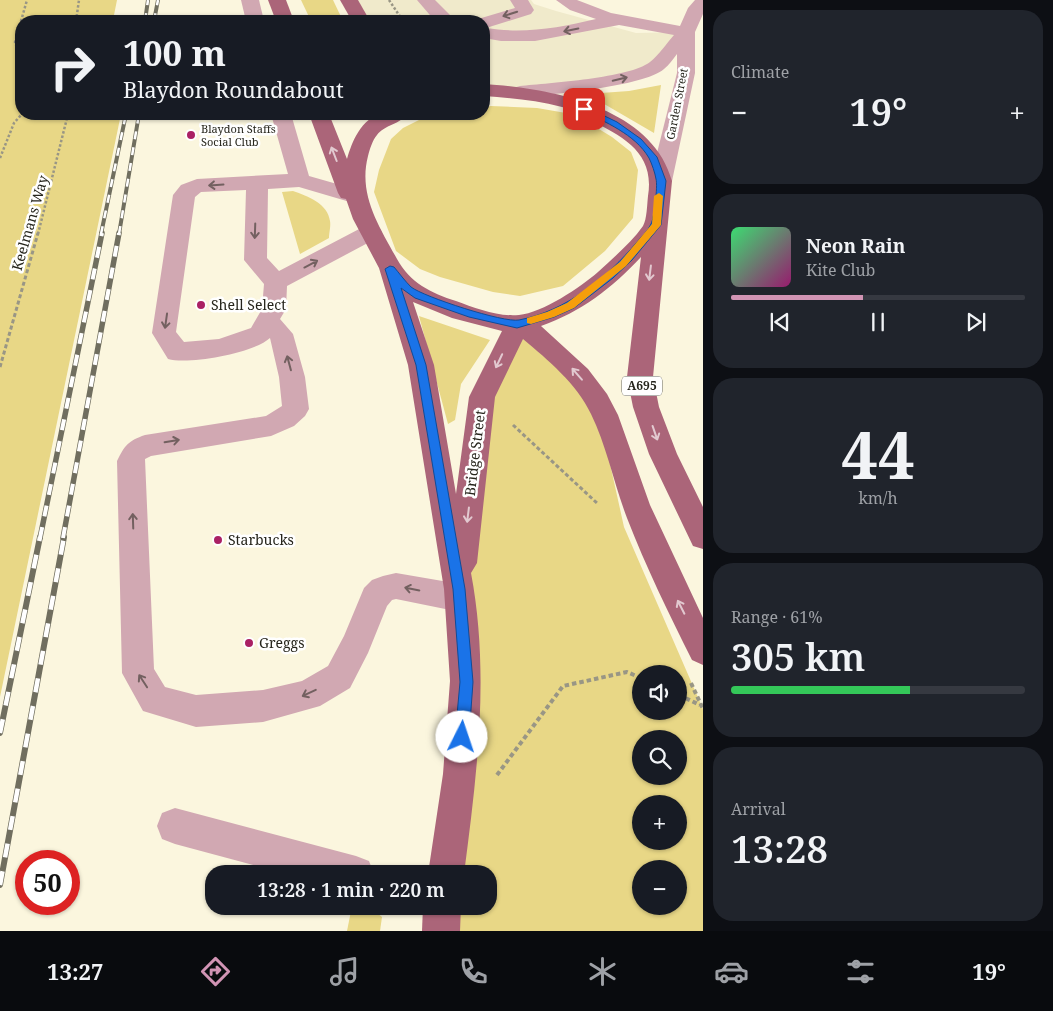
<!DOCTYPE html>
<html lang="en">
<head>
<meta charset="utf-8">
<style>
	body { margin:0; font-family:"Noto Serif",serif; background:#20242c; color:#f1f3f6; height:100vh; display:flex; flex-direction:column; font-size:19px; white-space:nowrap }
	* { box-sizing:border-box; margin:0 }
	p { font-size:16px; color:#9ea1a6 }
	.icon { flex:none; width:28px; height:28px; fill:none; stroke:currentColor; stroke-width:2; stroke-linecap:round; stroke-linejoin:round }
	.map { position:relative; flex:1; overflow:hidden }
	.drawer { display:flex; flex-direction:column; gap:10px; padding:10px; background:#0d0f14; width:350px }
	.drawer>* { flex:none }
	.top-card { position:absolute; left:15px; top:15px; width:475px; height:105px; border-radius:20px; box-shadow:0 1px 4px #0004; background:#171b24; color:#f1f3f6; overflow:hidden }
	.controls { position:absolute; left:632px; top:665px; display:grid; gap:10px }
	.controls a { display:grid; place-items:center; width:55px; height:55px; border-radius:50%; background:#171b24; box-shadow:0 1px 4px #0004; font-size:25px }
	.speed { position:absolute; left:15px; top:850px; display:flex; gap:10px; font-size:25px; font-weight:700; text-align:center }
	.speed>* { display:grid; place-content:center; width:65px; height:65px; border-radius:50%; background:#171b24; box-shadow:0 1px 4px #0004; line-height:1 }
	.speed .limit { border:8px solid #d22; background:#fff; color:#111 }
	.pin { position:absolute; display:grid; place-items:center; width:42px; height:42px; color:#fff; margin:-21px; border-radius:10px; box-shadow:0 2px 8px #0006 }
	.me { position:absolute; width:55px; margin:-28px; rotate:4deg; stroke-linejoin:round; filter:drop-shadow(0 0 4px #0008) }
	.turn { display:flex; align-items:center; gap:18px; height:105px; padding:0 25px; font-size:22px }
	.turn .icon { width:65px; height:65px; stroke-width:2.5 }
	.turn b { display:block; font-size:35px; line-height:42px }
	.big { font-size:38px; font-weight:600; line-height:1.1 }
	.drawer .widget { flex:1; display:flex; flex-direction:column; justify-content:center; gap:8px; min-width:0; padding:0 18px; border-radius:20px; background:#20242c }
	.drawer .dial { align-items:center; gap:0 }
	.dial b { font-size:65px; line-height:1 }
	.song { display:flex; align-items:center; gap:15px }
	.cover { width:60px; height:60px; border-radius:8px; background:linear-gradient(135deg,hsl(140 70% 55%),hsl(320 70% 35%)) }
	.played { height:5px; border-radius:2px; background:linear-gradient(90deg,#d194b4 45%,#363941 45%) }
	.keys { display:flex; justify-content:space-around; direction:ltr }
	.heat { display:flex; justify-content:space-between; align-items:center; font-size:28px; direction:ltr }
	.charge { height:8px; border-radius:4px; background:linear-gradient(90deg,#34c759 61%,#363941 0) }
	.trip { position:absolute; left:205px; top:865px; width:292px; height:50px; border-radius:20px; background:#171b24; box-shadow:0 1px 4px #0004; font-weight:600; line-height:50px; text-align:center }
	.tabs { display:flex; height:80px; justify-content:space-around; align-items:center; background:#090b0e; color:#9ea1a6 }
	.tabs .icon { width:35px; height:35px }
	.tabs .active { color:#d194b4 }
	.tabs b { font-size:22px; color:#f1f3f6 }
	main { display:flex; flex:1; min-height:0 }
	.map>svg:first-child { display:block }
</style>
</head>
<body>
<main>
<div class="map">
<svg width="703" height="931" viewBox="0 0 703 931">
	<rect width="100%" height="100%" fill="#fbf6de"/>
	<!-- built -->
	<polygon fill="#f0eacb" points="352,0 531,0 534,4 556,11 636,33 686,32 642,73 520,92 484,90 484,21 365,21"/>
	<!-- green -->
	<g fill="#e8d786" fill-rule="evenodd">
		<polygon points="0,0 117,0 113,20 140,20 140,21 21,21 21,114 121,114 0,697"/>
		<polygon points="301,0 333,0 343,21 311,21"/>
		<polygon points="661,85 654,133 587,94 629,91"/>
		<polygon points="491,106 537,108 566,113 584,120 612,137 631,152 638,170 633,218 605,251 563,286 520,296 493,292 440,277 420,269 396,251 374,192 379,170 391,139 403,128 431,114 484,114 484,107"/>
		<path d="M293 191C308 196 328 204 330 221 331 226 329 233 329 238L300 254 282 192Z"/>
		<polygon points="419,316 490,340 461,384 455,420 448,424"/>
		<path d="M518 323 591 378 624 527 703 709V931H441L442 906H489V874H446L463 580 482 397ZM641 674H679V711H641ZM641 739H679V776H641ZM641 804H679V841H641ZM641 869H679V906H641Z"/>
		<polygon points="352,906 368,906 382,917 380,931 347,931"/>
	</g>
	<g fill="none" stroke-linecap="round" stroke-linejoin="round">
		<!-- path-far2 -->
		<g stroke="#999685" stroke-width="2.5" stroke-dasharray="2.5 2" stroke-linecap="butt">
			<polyline points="389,0 403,21"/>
			<polyline points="76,21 79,0"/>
			<polyline points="21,60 15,42 27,0"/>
			<polyline points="0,158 14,123 22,114"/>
			<polyline points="38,234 68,114"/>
		</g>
		<!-- path-far1 -->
		<g stroke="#999685" stroke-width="3" stroke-dasharray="4 2.5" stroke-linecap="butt">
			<polyline points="0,367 38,233"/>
			<polyline points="513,425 598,504"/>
		</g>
		<!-- path -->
		<g stroke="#999685" stroke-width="4" stroke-dasharray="4.5 3" stroke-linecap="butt">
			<polyline points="691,683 703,709"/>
			<polyline points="679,695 700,705"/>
			<polyline points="497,775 563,686 627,672 641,678"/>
		</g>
		<!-- minor -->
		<g fill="#d1a8b2" fill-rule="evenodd">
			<polygon points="241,0 259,0 264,21 246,21"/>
			<polygon points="417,0 435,0 456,21 435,21"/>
			<path d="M510 0H528L534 10 531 14 486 28C523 34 559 28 596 19L570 10 556 0H577L611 13 680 26 688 8 695 0H703V14L695 32V73L672 181 669 186 661 188 653 186 650 181 677 73V54C673 59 669 65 664 69 643 87 550 94 520 98L513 96 510 92 513 88 520 86C549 83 630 78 650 62 659 55 666 44 674 35L619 25 535 41H501L484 38V21H476L478 19 515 8Z"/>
			<path d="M271 114H291L309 176 358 190 361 195 358 200 350 202 299 187 268 189 267 258 279 271 363 227 371 225 379 227 382 232 379 237 287 286 286 309 280 319 293 334 305 377 309 409 305 416 294 426 271 436 151 456 145 459 154 669 165 687 196 695 263 690 302 681 328 666 344 636 364 588 372 580 383 576 396 573 460 584 471 588 475 598 471 608 460 612 396 599 392 600 387 606 368 653 350 688 320 706 263 722 196 727 143 711 122 673 117 461C125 445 128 441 145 435L266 416 282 406 279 377 270 338C254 353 189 365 168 359L152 333 173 195 181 185 197 179 288 174ZM246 190 244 260 264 284 262 309 251 328 219 339 184 342 176 332 195 197 201 192Z"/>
			<polygon points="175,808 356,856 369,861 374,874 287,874 175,844 162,839 157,826 162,813"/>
		</g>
		<!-- major -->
		<g fill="#ab6579" fill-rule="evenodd">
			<polygon points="268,0 286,0 294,21 276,21"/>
			<polygon points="340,0 358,0 370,21 352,21"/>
			<path d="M484 84C550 88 652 107 672 181L653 377 659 407 677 454 703 507V549L693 546 649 454 633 407 627 377 641 257C612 288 581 312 541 326L588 369 607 394 618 415 650 505 703 618V665L692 660C669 614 646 567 627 518 614 484 607 447 591 414 577 384 548 360 523 339L495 397 477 563 471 573C490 673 477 774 464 874H428L443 774 450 681 444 589 408 365 379 268 353 219 346 199 341 198 338 193 309 114H329L347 159C352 142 361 118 382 114 390 112 399 114 407 114 401 124 384 125 377 135 372 141 370 149 368 156 358 195 379 226 397 259 410 283 431 293 456 301 475 308 498 317 519 315 542 313 581 287 598 272 613 258 631 243 643 226 647 219 647 205 648 196 655 153 624 137 590 120 581 115 572 109 562 107 536 100 511 98 484 96ZM413 302 452 318 502 331 469 397 456 494 434 365Z"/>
			<polygon points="423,906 461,906 460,931 422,931"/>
		</g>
		<defs>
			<g id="rail-far2">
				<polyline points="145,21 148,0"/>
				<polyline points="154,21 158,0"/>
				<polyline points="101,234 126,114"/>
				<polyline points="119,234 139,114"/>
			</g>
			<g id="rail-far1">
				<polyline points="40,538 102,233"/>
				<polyline points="63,538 119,233"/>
			</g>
			<g id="rail">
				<polyline points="0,733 40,537"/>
				<polyline points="0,885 64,537"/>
			</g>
		</defs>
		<!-- rail-far2 casing -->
		<use href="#rail-far2" stroke="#706e5f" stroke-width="4"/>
		<!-- rail-far1 casing -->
		<use href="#rail-far1" stroke="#706e5f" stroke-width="5.5"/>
		<!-- rail casing -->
		<use href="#rail" stroke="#706e5f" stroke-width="6"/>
		<!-- rail-far2 -->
		<use href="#rail-far2" stroke="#fff" stroke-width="2.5" stroke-dasharray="8" stroke-linecap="butt"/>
		<!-- rail-far1 -->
		<use href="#rail-far1" stroke="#fff" stroke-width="4" stroke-dasharray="11" stroke-linecap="butt"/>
		<!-- rail -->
		<use href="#rail" stroke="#fff" stroke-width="4.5" stroke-dasharray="14" stroke-linecap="butt"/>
	</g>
	<!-- one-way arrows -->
	<defs><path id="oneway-shaft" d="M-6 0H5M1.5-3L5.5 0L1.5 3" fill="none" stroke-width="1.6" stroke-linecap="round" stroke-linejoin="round" transform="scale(1.25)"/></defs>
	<g stroke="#736060">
		<use href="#oneway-shaft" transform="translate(510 14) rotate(162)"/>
		<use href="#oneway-shaft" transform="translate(571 30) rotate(168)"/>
		<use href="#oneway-shaft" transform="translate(620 79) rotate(-13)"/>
		<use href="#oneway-shaft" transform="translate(216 185) rotate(176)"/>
		<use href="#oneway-shaft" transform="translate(255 231) rotate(92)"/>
		<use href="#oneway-shaft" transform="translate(311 264) rotate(-28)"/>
		<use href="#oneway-shaft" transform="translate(166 321) rotate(98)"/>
		<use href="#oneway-shaft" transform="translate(289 363) rotate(-105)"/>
		<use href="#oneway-shaft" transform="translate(172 441) rotate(-9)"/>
		<use href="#oneway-shaft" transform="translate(133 521) rotate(-92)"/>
		<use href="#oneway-shaft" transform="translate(412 589) rotate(-169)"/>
		<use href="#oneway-shaft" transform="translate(143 681) rotate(-123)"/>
		<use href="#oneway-shaft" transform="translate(309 693) rotate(155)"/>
	</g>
	<g stroke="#e2c9d0">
		<use href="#oneway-shaft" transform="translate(334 154) rotate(-111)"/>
		<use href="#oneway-shaft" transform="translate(650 273) rotate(97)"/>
		<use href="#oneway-shaft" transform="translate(499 361) rotate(115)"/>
		<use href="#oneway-shaft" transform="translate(577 374) rotate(-131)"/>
		<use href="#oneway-shaft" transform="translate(655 433) rotate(71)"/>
		<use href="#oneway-shaft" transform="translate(468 515) rotate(97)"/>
		<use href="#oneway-shaft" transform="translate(681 607) rotate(-117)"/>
	</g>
	<!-- route -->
	<path fill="#1a73e8" stroke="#114b97" d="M584 106 617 122 641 139 657 157 666 181 661 225 632 260 613 278 574 308 554 317 517 328 469 317 415 298 401 288 426 365 465 589 473 682 469 737 467 742 462 744 457 742 455 737 460 682 453 589 416 365 385 269 390 266 394 267C399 273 405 281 411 287 424 297 504 323 519 320 566 311 607 278 637 242 641 237 648 231 651 224 654 219 658 186 656 179 655 173 652 164 649 158 635 134 605 122 581 110V107Z"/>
	<!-- slow -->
	<polygon fill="#f59e0b" points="659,193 663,196 661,225 626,266 574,308 554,317 531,324 527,323 527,318 547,312 567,303 620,262 652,224 654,196"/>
	<!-- markers -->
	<g fill="#aa2164" stroke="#fff" stroke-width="2">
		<circle cx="191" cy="135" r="5"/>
		<circle cx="201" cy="305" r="5"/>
		<circle cx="218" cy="540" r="5"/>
		<circle cx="249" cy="643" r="5"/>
	</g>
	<g text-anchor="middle" stroke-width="5" stroke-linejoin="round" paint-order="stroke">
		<!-- far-street labels -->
		<g font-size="11" fill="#26251c" stroke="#fff">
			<text transform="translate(677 104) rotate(-79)" y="4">Garden Street</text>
		</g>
		<!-- far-poi labels -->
		<g font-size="11" fill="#26251c" stroke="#fff" text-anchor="start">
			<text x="201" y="133">Blaydon Staffs<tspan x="201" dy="13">Social Club</tspan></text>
		</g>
		<!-- shield labels -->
		<rect fill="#fff" stroke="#676660" stroke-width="1" x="622" y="376.5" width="40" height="19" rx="4"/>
		<g font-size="12" font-weight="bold" fill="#26251c">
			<text x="642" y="390">A695</text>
		</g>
		<!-- street labels -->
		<g font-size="14" fill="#26251c" stroke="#fff">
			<text transform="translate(30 223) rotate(-74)" y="5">Keelmans Way</text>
			<text transform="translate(475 453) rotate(-83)" y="5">Bridge Street</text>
		</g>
		<!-- poi labels -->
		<g font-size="14" fill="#26251c" stroke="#fff" text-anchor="start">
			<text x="211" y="310">Shell Select</text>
			<text x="228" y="545">Starbucks</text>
			<text x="259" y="648">Greggs</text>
		</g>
	</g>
</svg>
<div class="controls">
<a><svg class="icon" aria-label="sound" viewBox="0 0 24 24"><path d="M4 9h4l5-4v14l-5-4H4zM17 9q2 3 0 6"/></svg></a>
<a><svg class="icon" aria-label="search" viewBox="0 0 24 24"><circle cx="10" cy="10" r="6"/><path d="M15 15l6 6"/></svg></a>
<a>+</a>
<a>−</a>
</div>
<div class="speed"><div class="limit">50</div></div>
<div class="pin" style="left:584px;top:109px;background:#d93025"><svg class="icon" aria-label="arrive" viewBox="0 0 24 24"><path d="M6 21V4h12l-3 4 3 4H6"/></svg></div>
<svg class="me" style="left:462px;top:737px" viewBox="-20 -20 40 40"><circle r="19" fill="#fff"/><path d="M0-13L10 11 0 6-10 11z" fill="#1a73e8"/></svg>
<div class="trip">13:28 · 1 min · 220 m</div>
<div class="top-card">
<div class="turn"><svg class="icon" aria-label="right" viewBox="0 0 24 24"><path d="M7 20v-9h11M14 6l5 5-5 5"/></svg><div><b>100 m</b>Blaydon Roundabout</div></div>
</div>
</div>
<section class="drawer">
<div class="widget"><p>Climate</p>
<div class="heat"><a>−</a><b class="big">19°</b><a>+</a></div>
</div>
<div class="widget">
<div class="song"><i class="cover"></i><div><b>Neon Rain</b><p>Kite Club</p></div></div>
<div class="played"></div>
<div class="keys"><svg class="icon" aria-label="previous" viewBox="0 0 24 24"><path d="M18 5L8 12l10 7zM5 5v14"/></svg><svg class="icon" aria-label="pause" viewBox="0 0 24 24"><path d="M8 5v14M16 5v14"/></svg><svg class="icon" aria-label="next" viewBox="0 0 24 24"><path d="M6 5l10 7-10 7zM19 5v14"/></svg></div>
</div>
<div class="widget dial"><b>44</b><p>km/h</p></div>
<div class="widget"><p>Range · 61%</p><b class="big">305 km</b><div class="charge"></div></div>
<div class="widget"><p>Arrival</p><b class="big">13:28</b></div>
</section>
</main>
<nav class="tabs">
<b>13:27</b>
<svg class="icon active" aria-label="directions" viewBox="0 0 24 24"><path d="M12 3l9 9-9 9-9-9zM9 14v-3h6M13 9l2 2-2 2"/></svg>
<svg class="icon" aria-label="music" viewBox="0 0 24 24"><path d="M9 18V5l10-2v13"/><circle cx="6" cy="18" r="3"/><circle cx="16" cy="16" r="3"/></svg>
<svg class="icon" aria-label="phone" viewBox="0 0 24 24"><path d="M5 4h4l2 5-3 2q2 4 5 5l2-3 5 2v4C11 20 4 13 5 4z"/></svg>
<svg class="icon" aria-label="climate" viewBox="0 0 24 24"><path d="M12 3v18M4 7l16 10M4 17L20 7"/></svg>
<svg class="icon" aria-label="car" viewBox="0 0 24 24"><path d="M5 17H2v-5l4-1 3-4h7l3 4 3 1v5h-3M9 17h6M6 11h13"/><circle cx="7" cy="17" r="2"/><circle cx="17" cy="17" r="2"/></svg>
<svg class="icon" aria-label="filters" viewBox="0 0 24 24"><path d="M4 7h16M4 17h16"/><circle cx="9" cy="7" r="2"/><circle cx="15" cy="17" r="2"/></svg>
<b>19°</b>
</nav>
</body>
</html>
